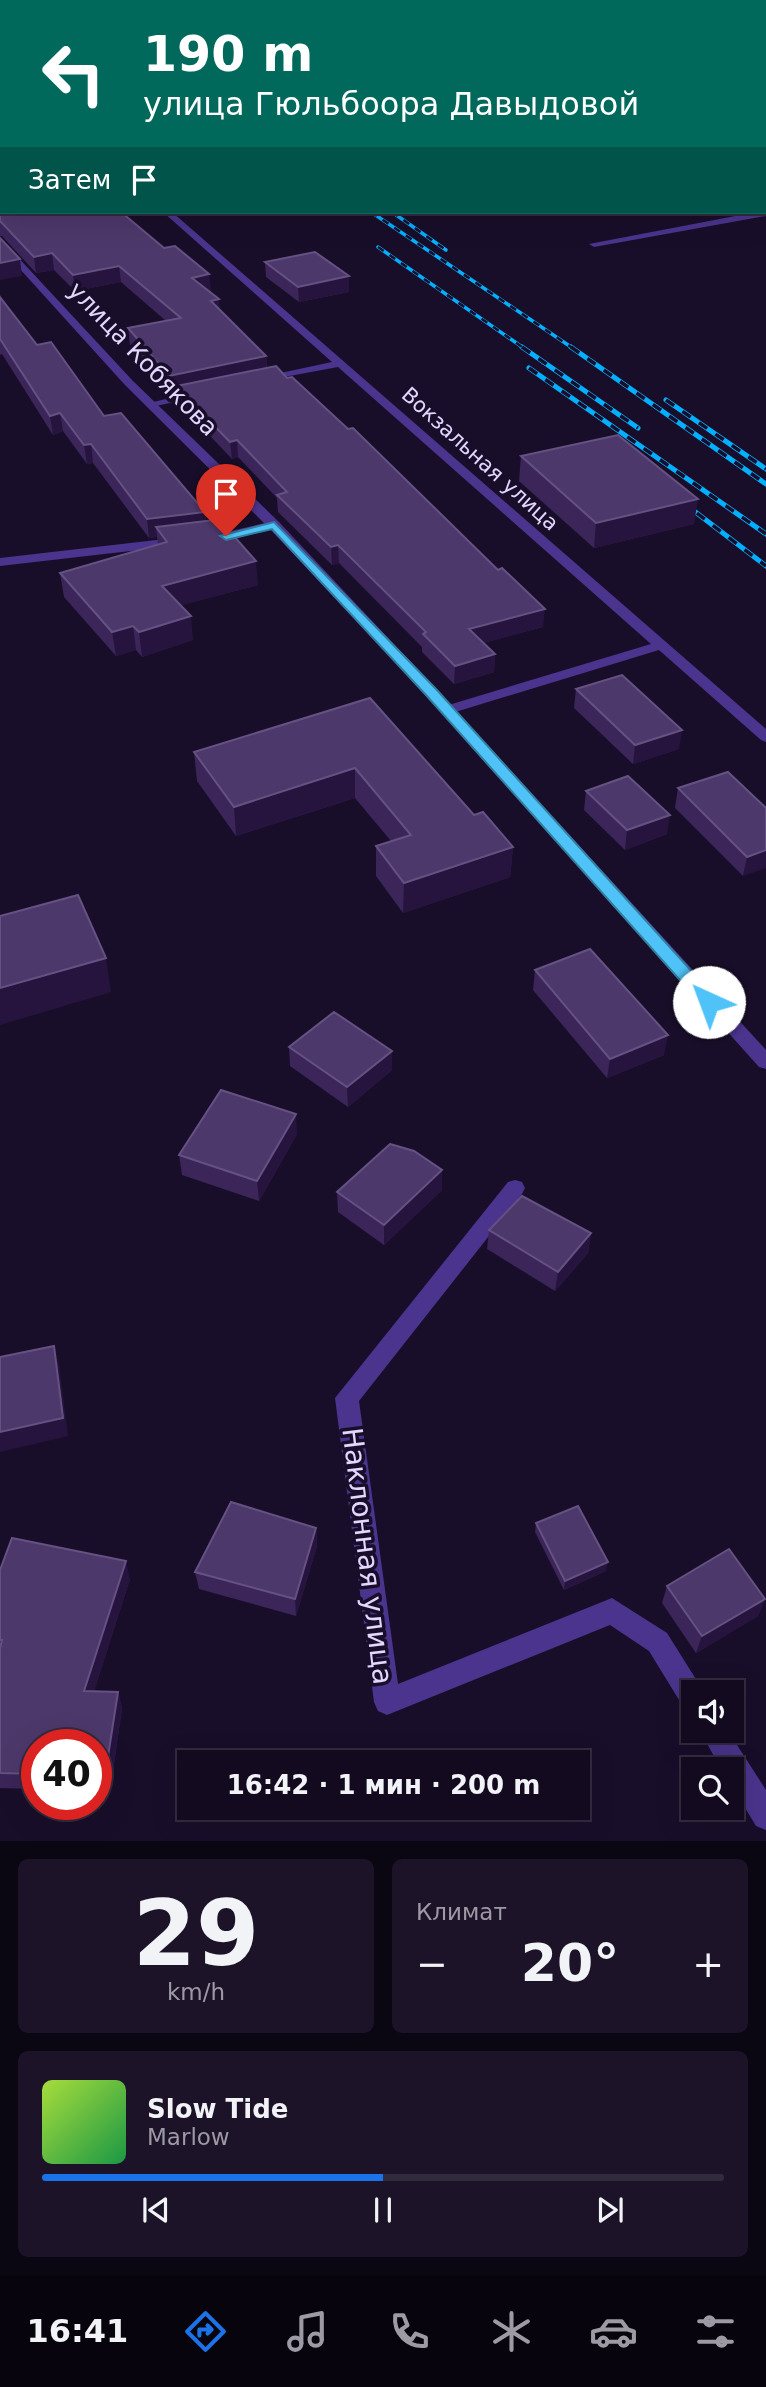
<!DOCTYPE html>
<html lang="ru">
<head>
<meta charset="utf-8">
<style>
	body { margin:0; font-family:"DejaVu Sans",sans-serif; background:#1c1329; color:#f1f3f6; height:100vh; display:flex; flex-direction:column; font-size:26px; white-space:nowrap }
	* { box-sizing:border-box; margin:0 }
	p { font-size:23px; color:#9d9aa5 }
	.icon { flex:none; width:38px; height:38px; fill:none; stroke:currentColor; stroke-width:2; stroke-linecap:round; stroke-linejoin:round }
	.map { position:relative; height:1841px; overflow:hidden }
	.details { display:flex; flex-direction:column; gap:18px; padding:18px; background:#0a0612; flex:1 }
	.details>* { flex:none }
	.guide { position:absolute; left:0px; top:0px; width:766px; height:214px; box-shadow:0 7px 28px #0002,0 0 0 2px #322b3e; background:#00695c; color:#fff; overflow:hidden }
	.tools { position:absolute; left:681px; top:1680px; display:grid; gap:14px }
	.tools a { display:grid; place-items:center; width:63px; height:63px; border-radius:0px; background:#130a20; box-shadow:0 7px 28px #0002,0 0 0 2px #322b3e; font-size:35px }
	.speed { position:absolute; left:21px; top:1729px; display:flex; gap:14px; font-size:35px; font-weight:700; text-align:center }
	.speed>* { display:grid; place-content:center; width:91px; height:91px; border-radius:50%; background:#130a20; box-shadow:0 7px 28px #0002,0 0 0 2px #322b3e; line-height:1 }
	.speed .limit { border:10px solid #d22; background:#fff; color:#111 }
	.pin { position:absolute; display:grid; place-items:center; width:60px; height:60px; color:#fff; margin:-72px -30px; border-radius:50% 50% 50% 0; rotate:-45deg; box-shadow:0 0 7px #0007 }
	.pin .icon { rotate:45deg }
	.me { position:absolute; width:77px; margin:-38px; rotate:317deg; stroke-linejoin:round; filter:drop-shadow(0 0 5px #0008) }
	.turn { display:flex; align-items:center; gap:24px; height:147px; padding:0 28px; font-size:32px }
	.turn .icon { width:91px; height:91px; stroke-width:2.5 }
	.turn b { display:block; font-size:49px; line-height:60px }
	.then { display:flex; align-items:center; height:66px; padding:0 28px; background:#0003; gap:14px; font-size:26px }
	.big { font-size:52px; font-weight:700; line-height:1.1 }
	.details .tile { flex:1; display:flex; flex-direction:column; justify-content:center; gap:10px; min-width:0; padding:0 24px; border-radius:10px; background:#1c1329 }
	.details .dial { align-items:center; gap:0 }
	.dial b { font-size:91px; line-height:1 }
	.song { display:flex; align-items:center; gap:21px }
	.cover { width:84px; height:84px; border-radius:10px; background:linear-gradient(135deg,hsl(80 70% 55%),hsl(140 70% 35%)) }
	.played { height:7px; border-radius:4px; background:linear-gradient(90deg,#1a73e8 50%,#322b3e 50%) }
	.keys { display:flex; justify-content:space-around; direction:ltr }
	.heat { display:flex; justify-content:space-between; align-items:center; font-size:38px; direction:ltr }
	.details .tiles { flex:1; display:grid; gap:18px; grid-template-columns:1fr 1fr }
	.tile:last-child { grid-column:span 2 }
	.trip { position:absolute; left:177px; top:1750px; width:413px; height:70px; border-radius:0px; background:#130a20; box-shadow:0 7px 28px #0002,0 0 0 2px #322b3e; font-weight:700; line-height:70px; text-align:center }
	.dock { display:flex; height:112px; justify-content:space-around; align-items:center; background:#08040d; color:#9d9aa5 }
	.dock .icon { width:49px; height:49px }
	.dock .on { color:#1a73e8 }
	.dock b { font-size:32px; color:#f1f3f6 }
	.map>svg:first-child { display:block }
</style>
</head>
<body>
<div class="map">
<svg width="766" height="1841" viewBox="0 0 766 1841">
	<rect width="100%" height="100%" fill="#190e2a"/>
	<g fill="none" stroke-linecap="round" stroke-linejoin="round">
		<!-- minor -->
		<g fill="#4b348d" fill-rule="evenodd">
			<polygon points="310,0 317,0 318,2 311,2"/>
			<polygon points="441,0 449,0 451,2 442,2"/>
			<rect x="765" y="132" width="1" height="4"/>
			<polygon points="766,210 766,216 594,247 589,244"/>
			<polygon points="163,212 172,212 766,729 766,742 761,740 659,650 452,713 442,713 440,710 442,707 651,644 338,367 257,382 257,378 332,362"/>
			<polygon points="199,391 203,392 203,396 151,407 145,404"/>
			<polygon points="274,521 280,525 279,528 226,540 0,566 0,558 226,532"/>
			<polygon points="515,1180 522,1182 525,1188 522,1194 359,1401 398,1684 612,1598 667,1633 704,1692 693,1692 693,1712 684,1708 649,1651 610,1625 387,1715 378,1711 374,1702 335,1398 508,1182"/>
			<polygon points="700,1731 728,1731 766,1790 766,1830 756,1826 732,1786 732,1769 721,1769"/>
		</g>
		<!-- tertiary -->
		<polygon fill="#4b348d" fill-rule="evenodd" points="0,238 133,381 279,522 436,689 766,1050 766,1069 759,1067 426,695 269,528 125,385 0,247"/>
		<defs>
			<g id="rail-far1">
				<polyline points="61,0 63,2"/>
				<polyline points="371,212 574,349"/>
				<polyline points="392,212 446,250"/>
				<polyline points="378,247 525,349"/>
			</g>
			<g id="rail">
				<polyline points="522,347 638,428"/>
				<polyline points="571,347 766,484"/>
				<polyline points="529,368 766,534"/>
				<polyline points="666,400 766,469"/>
				<polyline points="681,501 766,566"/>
			</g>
		</defs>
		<!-- rail-far1 casing -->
		<use href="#rail-far1" stroke="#03b0ff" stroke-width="3.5"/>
		<!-- rail casing -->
		<use href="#rail" stroke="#03b0ff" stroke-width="5"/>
		<!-- rail-far1 -->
		<use href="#rail-far1" stroke="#190e2a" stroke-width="2.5" stroke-dasharray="7" stroke-linecap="butt"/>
		<!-- rail -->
		<use href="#rail" stroke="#190e2a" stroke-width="3.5" stroke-dasharray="10" stroke-linecap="butt"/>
	</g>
	<!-- wall -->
	<g fill="#3b2559">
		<polygon points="118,0 213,0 215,2 121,2"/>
		<polygon points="0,83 121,212 211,291 209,291 219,299 219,309 266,356 267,368 543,627 483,643 495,654 494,672 454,684 422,652 422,647 339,563 332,565 278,512 277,498 238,457 232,459 178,402 177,393 171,394 130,345 128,328 166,321 121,282 75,291 54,270 36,273 2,236 0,236"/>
		<polygon points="265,262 349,292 299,302 266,277"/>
		<polygon points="0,297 37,345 104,416 205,512 206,521 258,585 181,605 193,640 142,657 136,650 116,656 64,597 60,573 158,545 157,537 149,538 93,463 87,464 63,431 53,435 2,354 0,355"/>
		<polygon points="521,456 694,524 594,548 519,481"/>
		<polygon points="576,689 679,749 633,764 574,708"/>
		<polygon points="370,698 474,815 513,847 510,877 403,913 376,876 376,846 391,841 355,798 236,836 197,781 194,752"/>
		<polygon points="678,788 766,808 743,876 675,808"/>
		<polygon points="586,791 667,834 625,850 584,810"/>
		<polygon points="535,970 664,1055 607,1078 533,990"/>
		<polygon points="289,1047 392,1051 392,1070 348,1107 290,1066"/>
		<polygon points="297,1134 259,1201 182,1175 179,1155"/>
		<polygon points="442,1170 442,1190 384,1245 338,1212 337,1192"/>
		<polygon points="489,1230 591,1233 588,1253 555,1291 487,1249"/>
		<polygon points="536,1523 606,1571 564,1590 535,1532"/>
		<polygon points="316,1528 317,1546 296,1616 199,1589 195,1572"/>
		<polygon points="0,1570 130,1579 94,1691 118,1692 122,1708 110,1792 96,1791 96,1745 37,1745 37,1789 0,1788"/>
		<polygon points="667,1586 765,1599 758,1616 696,1653 662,1603"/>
	</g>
	<!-- shaded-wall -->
	<g fill="#26143f">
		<polygon points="52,253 54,270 36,273 34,257"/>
		<polygon points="20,259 22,276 0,280 0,263"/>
		<polygon points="119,266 121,282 75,291 73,275"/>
		<polygon points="209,274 211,291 193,295 192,278"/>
		<polygon points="349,276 349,292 299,302 298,287"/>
		<polygon points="219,299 220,316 211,301"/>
		<polygon points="266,356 267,373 176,386 177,393 171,394 169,376"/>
		<polygon points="60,413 63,431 53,435 50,416"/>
		<polygon points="237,440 238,457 232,459 230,442"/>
		<polygon points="91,444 93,463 87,464 84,445"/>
		<polygon points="698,499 694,524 594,548 596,523"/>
		<polygon points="205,512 207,532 156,527 157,537 149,538 147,519"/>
		<polygon points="338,545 339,563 332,565 331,547"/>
		<polygon points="256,561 258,585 164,610 162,586"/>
		<polygon points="545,609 543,627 468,647 469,629"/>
		<polygon points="191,616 193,640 142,657 139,632"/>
		<polygon points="133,626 136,650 116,656 112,632"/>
		<polygon points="495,654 494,672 454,684 455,666"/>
		<polygon points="682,730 679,749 633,764 635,745"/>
		<polygon points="355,768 355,798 236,836 234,807"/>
		<polygon points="670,815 667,834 625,850 627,830"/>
		<polygon points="513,847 510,877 403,913 404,883"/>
		<polygon points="766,850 766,868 743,876 747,857"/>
		<polygon points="106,958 111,992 0,1025 0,988"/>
		<polygon points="668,1035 664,1055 607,1078 610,1059"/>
		<polygon points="392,1051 392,1070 348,1107 347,1087"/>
		<polygon points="296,1114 297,1134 259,1201 257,1181"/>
		<polygon points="442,1170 442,1190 384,1245 384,1225"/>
		<polygon points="591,1233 588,1253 555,1291 558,1272"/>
		<polygon points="54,1346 59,1365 68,1436 0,1452 0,1432"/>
		<polygon points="316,1528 317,1546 296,1616 295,1599"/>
		<polygon points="126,1561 130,1579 89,1707 84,1691"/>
		<polygon points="608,1562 606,1571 564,1590 565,1581"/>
		<polygon points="765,1599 758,1616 696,1653 702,1636"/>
		<polygon points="118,1692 122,1708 110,1792 105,1776"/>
	</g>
	<!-- building -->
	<g fill="#4d386b" stroke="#655182" stroke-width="2">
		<polygon points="135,0 213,0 215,2 138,2"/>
		<polygon points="0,84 2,84 2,212 121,212 164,248 175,246 209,274 192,278 219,299 211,301 266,356 169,376 128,328 181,318 119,266 73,275 52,253 34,257 0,221 0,184 1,184 1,174 0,174"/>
		<polygon points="0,238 20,259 0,263"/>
		<polygon points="315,252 349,276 298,287 265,262"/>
		<polygon points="0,297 37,345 51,342 104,416 121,413 205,512 147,519 91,444 84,445 60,413 50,416 0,339"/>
		<polygon points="276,366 287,378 292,377 348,429 353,428 498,570 502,568 545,609 469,629 495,654 455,666 423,634 426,632 338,545 331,547 277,495 287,492 237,440 230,442 176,386"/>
		<polygon points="618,435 698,499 596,523 521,456"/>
		<polygon points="214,520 227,536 233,535 256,561 162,586 191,616 139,632 133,626 112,632 60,573 167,542 156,527"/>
		<polygon points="622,675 682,730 635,745 576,689"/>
		<polygon points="370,698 474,815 483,812 513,847 404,883 376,846 411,835 355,768 234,807 194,752"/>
		<polygon points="728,772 766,808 766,850 747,857 678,788"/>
		<polygon points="628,776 670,815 627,830 586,791"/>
		<polygon points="78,895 106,958 0,988 0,916"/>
		<polygon points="590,949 668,1035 610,1059 535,970"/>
		<polygon points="334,1012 392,1051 347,1087 289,1047"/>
		<polygon points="221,1090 296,1114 257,1181 179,1155"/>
		<polygon points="390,1144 414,1151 442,1170 384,1225 337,1192"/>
		<polygon points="522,1196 591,1233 558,1272 489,1230"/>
		<polygon points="54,1346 63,1418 0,1432 0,1357"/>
		<polygon points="231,1502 316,1528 295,1599 195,1572"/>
		<polygon points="578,1506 608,1562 565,1581 536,1523"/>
		<polygon points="12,1538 126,1561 84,1691 118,1692 105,1776 96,1776 96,1745 37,1745 37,1774 0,1773 0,1649 2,1640 0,1640 0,1570"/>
		<polygon points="729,1549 765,1599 702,1636 667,1586"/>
	</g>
	<!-- route -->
	<polygon fill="#4fc3f7" stroke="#337fa1" stroke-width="2" points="274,522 436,689 715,997 718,1002 715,1006 703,1006 426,695 272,529 226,540 220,536"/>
	<g text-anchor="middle" stroke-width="7" stroke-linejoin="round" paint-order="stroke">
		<!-- far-street labels -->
		<g font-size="21" fill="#e4d7ff" stroke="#190e2a">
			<text transform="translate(480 459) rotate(42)" y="7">Вокзальная улица</text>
		</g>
		<!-- street labels -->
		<g font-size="24" fill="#e4d7ff" stroke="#190e2a">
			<text transform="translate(143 359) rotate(46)" y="8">улица Кобякова</text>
		</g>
		<!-- near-street labels -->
		<g font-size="28" fill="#e4d7ff" stroke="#190e2a">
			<text transform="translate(368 1556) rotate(83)" y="10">Наклонная улица</text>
		</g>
	</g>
</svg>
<div class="tools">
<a><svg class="icon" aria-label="sound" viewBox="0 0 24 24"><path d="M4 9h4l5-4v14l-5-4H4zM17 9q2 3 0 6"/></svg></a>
<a><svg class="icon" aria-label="search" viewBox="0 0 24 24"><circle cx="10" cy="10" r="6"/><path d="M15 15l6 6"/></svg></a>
</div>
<div class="speed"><div class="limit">40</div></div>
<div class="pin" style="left:226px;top:536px;background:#d93025"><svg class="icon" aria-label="arrive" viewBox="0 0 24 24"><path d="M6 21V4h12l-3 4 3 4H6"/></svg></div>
<svg class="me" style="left:709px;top:1002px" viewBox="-20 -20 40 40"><circle r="19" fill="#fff"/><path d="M0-13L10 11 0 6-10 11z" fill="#4fc3f7"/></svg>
<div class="trip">16:42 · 1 мин · 200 m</div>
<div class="guide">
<div class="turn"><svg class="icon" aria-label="left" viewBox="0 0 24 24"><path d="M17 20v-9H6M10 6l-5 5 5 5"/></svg><div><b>190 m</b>улица Гюльбоора Давыдовой</div></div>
<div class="then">Затем<svg class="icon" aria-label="arrive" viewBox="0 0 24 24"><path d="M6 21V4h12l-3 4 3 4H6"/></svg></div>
</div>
</div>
<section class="details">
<div class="tiles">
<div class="tile dial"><b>29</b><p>km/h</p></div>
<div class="tile"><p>Климат</p>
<div class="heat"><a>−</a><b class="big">20°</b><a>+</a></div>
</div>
<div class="tile">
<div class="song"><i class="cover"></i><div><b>Slow Tide</b><p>Marlow</p></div></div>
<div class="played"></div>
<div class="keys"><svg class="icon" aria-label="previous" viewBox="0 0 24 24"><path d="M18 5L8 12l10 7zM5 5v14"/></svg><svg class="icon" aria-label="pause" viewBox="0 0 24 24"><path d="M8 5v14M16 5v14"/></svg><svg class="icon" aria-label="next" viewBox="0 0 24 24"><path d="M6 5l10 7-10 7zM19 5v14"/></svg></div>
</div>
</div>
</section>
<nav class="dock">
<b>16:41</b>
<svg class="icon on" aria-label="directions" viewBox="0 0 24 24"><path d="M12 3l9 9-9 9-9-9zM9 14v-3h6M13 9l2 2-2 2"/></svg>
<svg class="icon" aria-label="music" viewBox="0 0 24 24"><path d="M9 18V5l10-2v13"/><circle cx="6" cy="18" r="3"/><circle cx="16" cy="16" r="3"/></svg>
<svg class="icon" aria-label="phone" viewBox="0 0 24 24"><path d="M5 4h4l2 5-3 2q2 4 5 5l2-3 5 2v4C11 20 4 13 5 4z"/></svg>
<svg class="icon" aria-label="climate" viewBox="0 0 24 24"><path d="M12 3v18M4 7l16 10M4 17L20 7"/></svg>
<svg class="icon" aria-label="car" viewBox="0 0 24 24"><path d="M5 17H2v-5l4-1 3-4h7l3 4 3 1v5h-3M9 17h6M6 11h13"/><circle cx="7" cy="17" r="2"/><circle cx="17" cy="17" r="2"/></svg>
<svg class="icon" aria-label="filters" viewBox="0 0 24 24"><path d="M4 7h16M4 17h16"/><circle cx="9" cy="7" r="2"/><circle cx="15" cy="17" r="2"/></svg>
</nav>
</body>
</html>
